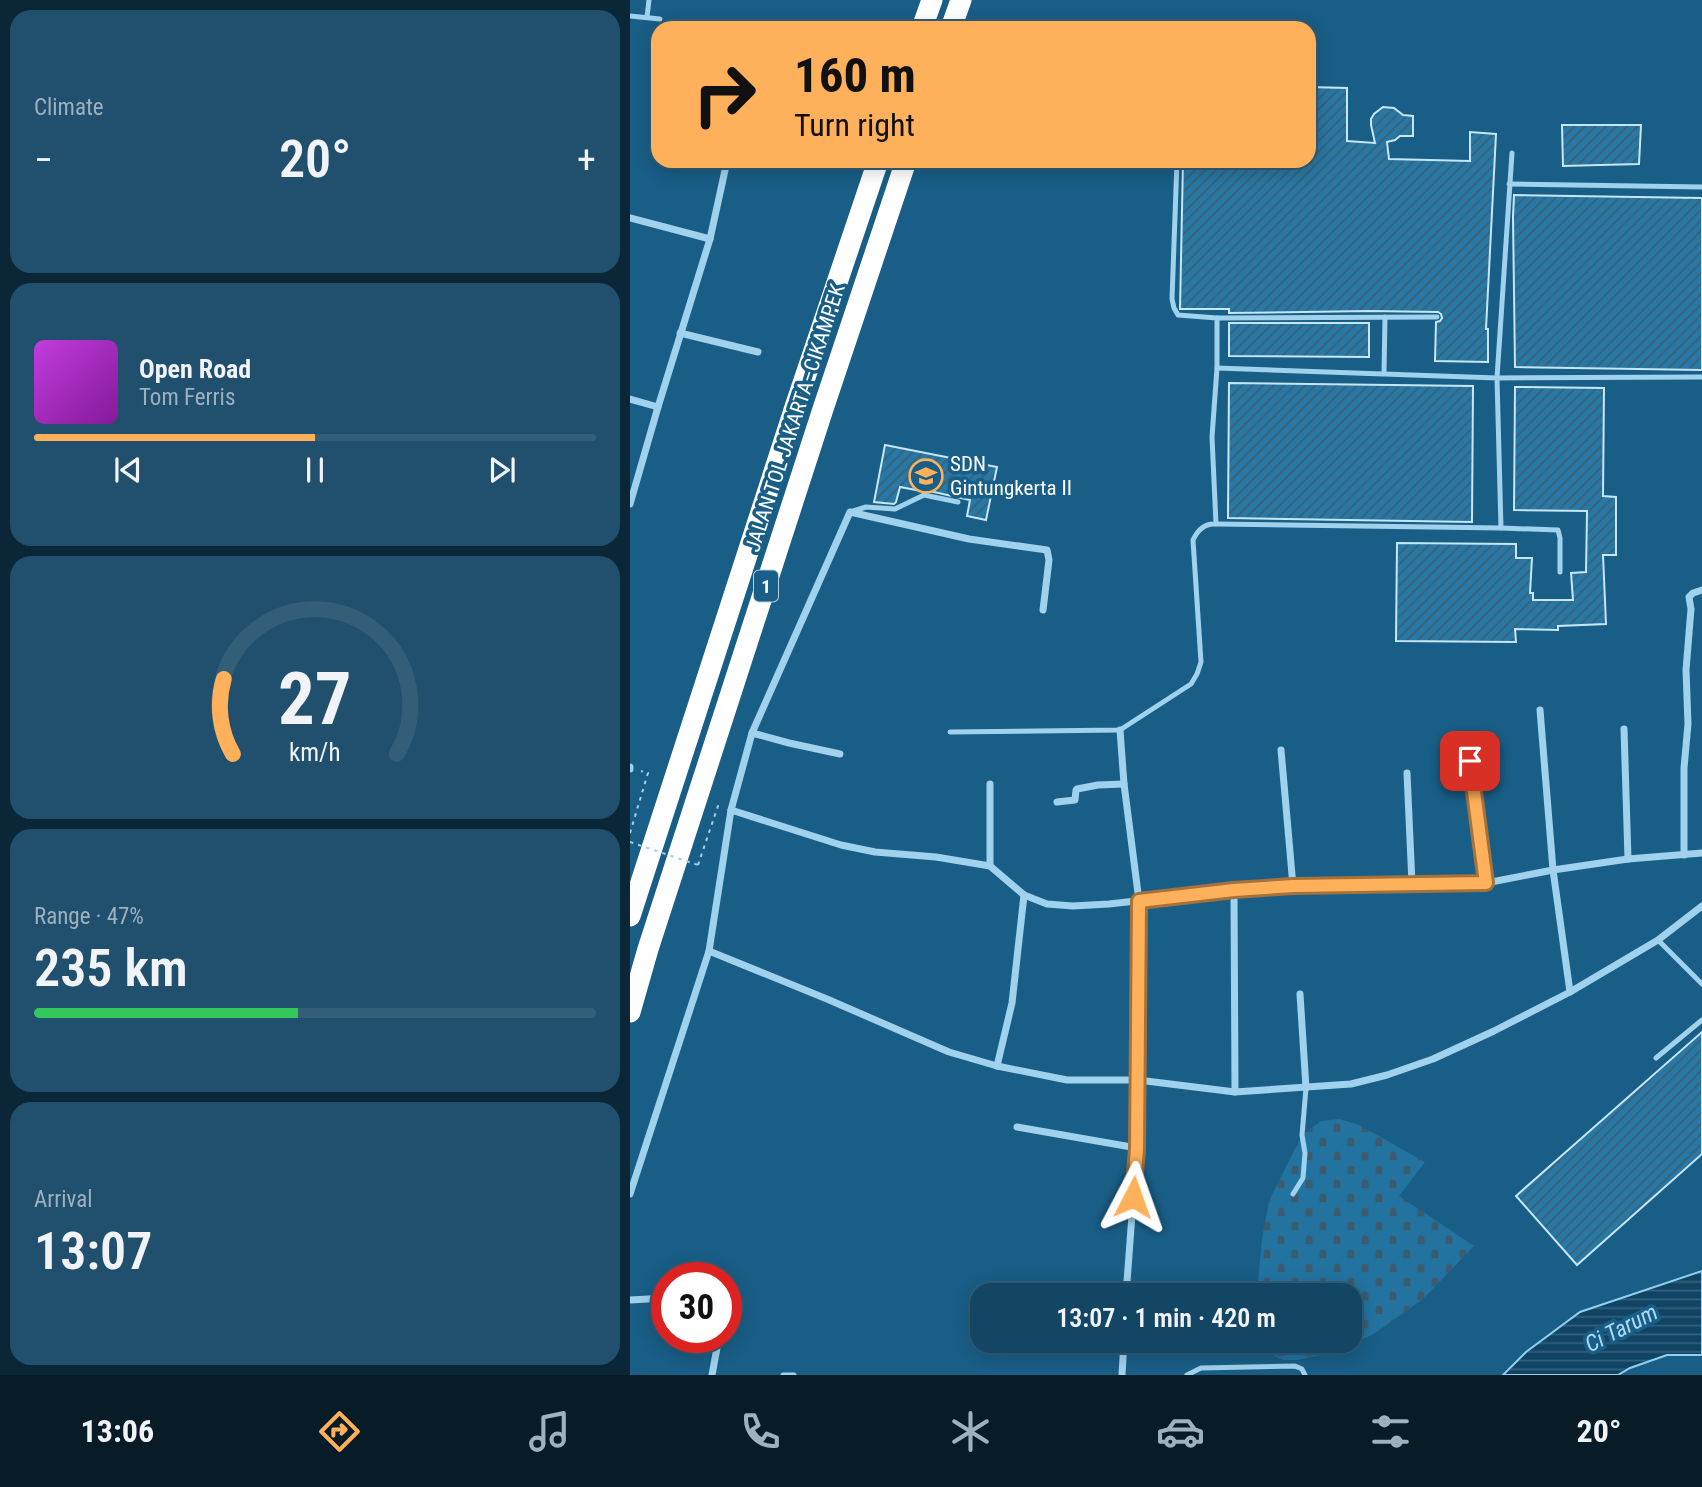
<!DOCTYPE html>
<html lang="en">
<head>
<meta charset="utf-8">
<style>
	body { margin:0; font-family:"Roboto Condensed",sans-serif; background:#20506d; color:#f1f3f6; height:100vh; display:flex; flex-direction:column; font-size:26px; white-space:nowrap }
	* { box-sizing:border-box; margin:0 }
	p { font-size:23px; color:#9db1bf }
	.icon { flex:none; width:38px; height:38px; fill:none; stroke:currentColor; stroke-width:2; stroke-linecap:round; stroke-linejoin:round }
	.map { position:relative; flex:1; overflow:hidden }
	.drawer { display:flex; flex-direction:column; gap:10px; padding:10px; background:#0a2637; width:630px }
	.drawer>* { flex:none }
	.banner { position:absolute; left:21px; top:21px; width:665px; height:147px; border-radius:21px; box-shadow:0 4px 18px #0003,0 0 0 2px #325e78; background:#ffb05b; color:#111; overflow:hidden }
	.speed { position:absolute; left:21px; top:1262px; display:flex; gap:14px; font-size:35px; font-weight:700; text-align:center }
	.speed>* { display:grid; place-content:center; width:91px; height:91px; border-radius:50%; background:#134664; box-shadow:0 4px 18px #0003,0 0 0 2px #325e78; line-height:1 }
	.speed .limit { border:10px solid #d22; background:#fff; color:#111 }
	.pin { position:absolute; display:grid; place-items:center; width:60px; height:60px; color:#fff; margin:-30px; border-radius:14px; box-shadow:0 4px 10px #0006 }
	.me { position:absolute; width:77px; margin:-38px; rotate:4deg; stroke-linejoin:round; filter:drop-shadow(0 0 5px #0008) }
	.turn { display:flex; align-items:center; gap:24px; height:147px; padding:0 28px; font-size:32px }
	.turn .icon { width:91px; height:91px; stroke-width:2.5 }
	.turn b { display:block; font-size:49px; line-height:60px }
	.big { font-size:52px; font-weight:600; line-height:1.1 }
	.drawer .card { flex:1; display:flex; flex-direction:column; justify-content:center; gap:10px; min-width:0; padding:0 24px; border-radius:21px; background:#20506d }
	.drawer .dial { align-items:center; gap:0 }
	.dial svg { height:182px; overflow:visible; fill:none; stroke:#325e78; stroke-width:7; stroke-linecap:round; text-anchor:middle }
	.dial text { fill:#f1f3f6; stroke:none }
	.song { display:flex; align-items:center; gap:21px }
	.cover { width:84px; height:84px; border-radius:10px; background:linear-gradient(135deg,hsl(290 70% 55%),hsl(290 70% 35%)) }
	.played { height:7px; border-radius:4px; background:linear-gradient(90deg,#ffb05b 50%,#325e78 50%) }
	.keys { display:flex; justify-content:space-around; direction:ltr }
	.heat { display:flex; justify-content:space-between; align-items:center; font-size:38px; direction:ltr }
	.charge { height:10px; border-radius:5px; background:linear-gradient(90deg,#34c759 47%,#325e78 0) }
	.trip { position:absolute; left:340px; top:1283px; width:392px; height:70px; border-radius:21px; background:#134664; box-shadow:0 4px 18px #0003,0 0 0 2px #325e78; font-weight:600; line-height:70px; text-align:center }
	.dock { display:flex; height:112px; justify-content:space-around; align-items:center; background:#081c28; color:#9db1bf }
	.dock .icon { width:49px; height:49px }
	.dock .active { color:#ffb05b }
	.dock b { font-size:32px; color:#f1f3f6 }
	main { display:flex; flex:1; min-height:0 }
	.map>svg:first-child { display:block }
</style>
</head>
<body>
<main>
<section class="drawer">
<div class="card"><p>Climate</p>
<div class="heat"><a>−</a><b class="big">20°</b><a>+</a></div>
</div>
<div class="card">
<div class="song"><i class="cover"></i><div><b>Open Road</b><p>Tom Ferris</p></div></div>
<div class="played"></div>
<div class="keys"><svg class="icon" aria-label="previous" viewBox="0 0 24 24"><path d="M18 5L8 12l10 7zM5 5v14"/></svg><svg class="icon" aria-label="pause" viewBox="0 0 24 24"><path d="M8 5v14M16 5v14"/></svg><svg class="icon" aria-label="next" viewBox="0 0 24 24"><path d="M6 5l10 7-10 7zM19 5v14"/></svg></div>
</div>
<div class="card dial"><svg viewBox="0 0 100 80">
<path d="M14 69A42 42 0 1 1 86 69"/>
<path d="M14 69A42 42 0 0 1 10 36" stroke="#ffb05b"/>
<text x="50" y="56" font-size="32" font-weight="700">27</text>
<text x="50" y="72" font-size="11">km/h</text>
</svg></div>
<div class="card"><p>Range · 47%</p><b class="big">235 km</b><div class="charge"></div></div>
<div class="card"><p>Arrival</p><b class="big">13:07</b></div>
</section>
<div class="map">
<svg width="1072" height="1375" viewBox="0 0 1072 1375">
	<defs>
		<pattern id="cemetery-stones" width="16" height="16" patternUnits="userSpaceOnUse" patternTransform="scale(1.75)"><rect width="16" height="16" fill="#2273a0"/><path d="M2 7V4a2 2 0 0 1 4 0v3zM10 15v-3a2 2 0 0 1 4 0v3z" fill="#3b5c6e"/></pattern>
		<pattern id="water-rules" width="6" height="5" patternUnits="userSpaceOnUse" patternTransform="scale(1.75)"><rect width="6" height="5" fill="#104464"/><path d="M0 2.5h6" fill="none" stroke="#34607b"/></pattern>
		<pattern id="building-hatch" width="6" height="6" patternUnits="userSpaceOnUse" patternTransform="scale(1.75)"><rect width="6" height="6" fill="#2778a5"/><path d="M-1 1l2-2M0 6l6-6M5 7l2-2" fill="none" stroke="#3b6074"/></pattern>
	</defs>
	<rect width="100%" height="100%" fill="#195e86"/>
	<!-- cemetery -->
	<polygon fill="url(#cemetery-stones)" points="709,1119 729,1125 795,1162 769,1196 844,1246 793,1299 742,1335 696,1354 667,1360 653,1360 623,1345 623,1340 719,1340 719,1295 627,1295 632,1239 639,1201 672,1135 691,1121"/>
	<!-- water -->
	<polygon fill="url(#water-rules)" stroke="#92cfef" stroke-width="2" points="1072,1271 1072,1355 1037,1355 1000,1368 988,1375 873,1375 896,1352 950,1312"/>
	<!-- building -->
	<g fill="url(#building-hatch)" stroke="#c5e7f9" stroke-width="2">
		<polygon points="679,87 717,88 717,141 745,143 741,125 741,119 744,114 753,107 764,108 773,115 783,116 783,136 770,136 765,140 757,142 759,159 840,161 840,132 866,134 856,329 858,329 858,362 805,361 806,322 810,321 812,318 811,314 808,312 739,311 599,313 599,309 550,309 553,161 679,161"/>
		<polygon points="932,125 1011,125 1009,164 933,166"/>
		<polygon points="884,195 1072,198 1072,370 885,367 883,217"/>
		<polygon points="599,323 739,323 739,357 599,356"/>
		<polygon points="599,383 843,386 842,522 598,518"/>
		<polygon points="885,387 974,388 973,496 986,497 986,555 973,555 976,624 928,626 928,630 885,629 886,642 766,641 767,543 886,544 886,558 902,558 900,593 903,593 903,600 943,600 941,573 956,572 957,511 884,510"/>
		<polygon points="255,445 367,467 356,520 337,516 340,500 295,490 291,491 270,487 266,502 264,504 244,502"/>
		<polygon points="1072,1032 1072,1154 947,1265 886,1196"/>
	</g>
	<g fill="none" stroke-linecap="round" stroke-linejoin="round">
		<!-- path -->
		<g stroke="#a0d1ed" stroke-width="2" stroke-dasharray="3.5 5" stroke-linecap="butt">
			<polyline points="0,833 18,773 11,771"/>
			<polyline points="68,865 88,806 90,807"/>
		</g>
		<!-- lane -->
		<g stroke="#a0d1ed" stroke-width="5">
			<polyline points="0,16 30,19"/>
			<polyline points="17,17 19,0"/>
			<polyline points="882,153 867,378 1072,377"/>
			<polyline points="879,184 1072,187"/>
			<polyline points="587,318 807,317"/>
			<polyline points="754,373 755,317"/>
			<polyline points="220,512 236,507 265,509 294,495 328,502"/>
			<polyline points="586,524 871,528 867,378 587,368"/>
			<polyline points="871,528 928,530 930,538 930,572"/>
			<path d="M320 732 490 730 561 684 567 674 571 662 563 540C568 529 575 523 586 524L582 437 587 368V318L548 315 544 308 542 299 547 161"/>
			<polyline points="1028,940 1072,984"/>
			<polyline points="1026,1058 1072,1020"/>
			<polyline points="663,1194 673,1178 675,1153 672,1135 676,1088"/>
			<polyline points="153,1375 164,1375"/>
			<polyline points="557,1375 571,1368 665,1366 672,1369 675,1375"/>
		</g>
		<!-- street -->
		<g stroke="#a0d1ed" stroke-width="7">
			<polyline points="0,218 80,239"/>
			<polyline points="50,333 128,352"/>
			<polyline points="0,399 28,407"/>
			<polyline points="0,504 28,407 80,239 97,161"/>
			<polyline points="910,710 923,870 940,992"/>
			<polyline points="994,729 998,859"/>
			<polyline points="490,730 494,784 509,901 507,1148 496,1295"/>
			<polyline points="122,733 159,743 210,754"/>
			<polyline points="837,736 856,883"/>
			<polyline points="651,750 663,886"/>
			<polyline points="0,767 0,769"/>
			<polyline points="777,773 782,884"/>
			<polyline points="360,784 360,866"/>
			<polyline points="427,802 445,800 446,790 447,789 468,785 494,784"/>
			<polyline points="101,810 211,845 245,852 306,857 360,866 394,895 417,904 443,906 479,904 604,890 663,886 856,883 923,870 998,859 1072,853"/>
			<polyline points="1054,855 1054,768 1058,724 1056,670 1061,609 1059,597 1063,593 1072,590"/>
			<polyline points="604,890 605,1092"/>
			<polyline points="79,951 197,999 319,1052 367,1066 437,1080 508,1080 605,1092 721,1084 757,1075 803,1059 864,1031 940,992 1028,940 1072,906"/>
			<polyline points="670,994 676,1088"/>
			<polyline points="367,1066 382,1003 394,895"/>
			<polyline points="387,1127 507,1148"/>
			<polyline points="0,1194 79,951 101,810 122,733 220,512 339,539 417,550 419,560 413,610"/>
			<polyline points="0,1300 37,1298"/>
			<polyline points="82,1375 89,1337"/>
			<polyline points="492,1375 494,1340"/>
		</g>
		<!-- highway -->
		<g stroke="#fff" stroke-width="21">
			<polyline points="292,28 302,0"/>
			<polyline points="321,28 331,0"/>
			<polyline points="0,916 166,404 248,161"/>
			<polyline points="0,1012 18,949 193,409 276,161"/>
		</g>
		<!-- path-bridge -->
		<polyline stroke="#a0d1ed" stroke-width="2" stroke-dasharray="3.5 5" stroke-linecap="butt" points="0,842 68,865"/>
	</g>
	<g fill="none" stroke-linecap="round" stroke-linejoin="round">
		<defs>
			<polyline id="route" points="503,1197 507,1149 509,901 604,890 663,886 856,883 840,761"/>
		</defs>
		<!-- route casing -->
		<use href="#route" stroke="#a6723b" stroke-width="18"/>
		<!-- route -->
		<use href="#route" stroke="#ffb05b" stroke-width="12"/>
	</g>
	<!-- icons -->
	<defs>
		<symbol id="school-ring" viewBox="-11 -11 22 22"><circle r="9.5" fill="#195e86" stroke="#ffb05b" stroke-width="1.5"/><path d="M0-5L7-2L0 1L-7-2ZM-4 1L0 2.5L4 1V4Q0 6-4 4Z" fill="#ffb05b"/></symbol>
	</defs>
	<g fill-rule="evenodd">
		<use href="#school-ring" x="277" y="457" width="38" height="38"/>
	</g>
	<g text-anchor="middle" stroke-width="7" stroke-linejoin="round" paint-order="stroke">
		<!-- shield labels -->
		<rect fill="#195e86" stroke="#bacfdb" stroke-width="2" x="124" y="570.5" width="24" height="31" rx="5"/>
		<g font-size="19" font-weight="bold" fill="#fff">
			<text x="136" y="593">1</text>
		</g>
		<!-- street labels -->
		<g font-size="21" fill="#fff" stroke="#195e86">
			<text transform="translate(165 418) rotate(-72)" y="7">JALAN TOL JAKARTA–CIKAMPEK</text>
		</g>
		<!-- poi labels -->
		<g font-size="21" fill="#fff" stroke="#195e86" text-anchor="start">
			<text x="320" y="471">SDN<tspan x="320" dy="24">Gintungkerta II</tspan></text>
		</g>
		<!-- water labels -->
		<g font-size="23" font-style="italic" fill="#abdbf4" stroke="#195e86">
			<text transform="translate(991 1328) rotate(-27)" y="8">Ci Tarum</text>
		</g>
	</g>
</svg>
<div class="speed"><div class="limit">30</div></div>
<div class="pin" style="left:840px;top:761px;background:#d93025"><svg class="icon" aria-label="arrive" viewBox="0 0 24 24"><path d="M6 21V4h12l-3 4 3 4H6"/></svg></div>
<svg class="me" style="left:503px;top:1197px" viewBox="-20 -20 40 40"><path d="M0-17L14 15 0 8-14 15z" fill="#ffb05b" stroke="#fff" stroke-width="4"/></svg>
<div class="trip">13:07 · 1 min · 420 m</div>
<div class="banner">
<div class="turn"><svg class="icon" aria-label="right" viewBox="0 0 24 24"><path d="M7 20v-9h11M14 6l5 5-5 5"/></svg><div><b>160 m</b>Turn right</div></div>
</div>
</div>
</main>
<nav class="dock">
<b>13:06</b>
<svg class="icon active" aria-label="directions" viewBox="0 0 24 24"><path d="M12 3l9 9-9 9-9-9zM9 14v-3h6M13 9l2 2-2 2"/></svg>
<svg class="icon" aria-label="music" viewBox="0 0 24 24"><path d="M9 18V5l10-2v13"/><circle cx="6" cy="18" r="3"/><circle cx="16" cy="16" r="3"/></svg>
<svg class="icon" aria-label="phone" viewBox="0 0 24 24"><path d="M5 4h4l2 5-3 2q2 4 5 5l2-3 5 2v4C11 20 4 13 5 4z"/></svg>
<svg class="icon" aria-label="climate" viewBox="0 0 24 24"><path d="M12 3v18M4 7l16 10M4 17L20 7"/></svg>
<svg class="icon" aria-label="car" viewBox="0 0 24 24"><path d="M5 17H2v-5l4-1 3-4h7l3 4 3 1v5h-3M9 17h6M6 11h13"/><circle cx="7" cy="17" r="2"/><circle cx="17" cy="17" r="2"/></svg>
<svg class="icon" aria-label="filters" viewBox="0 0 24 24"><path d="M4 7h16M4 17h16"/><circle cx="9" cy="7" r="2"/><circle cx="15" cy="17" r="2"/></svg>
<b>20°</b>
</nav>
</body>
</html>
